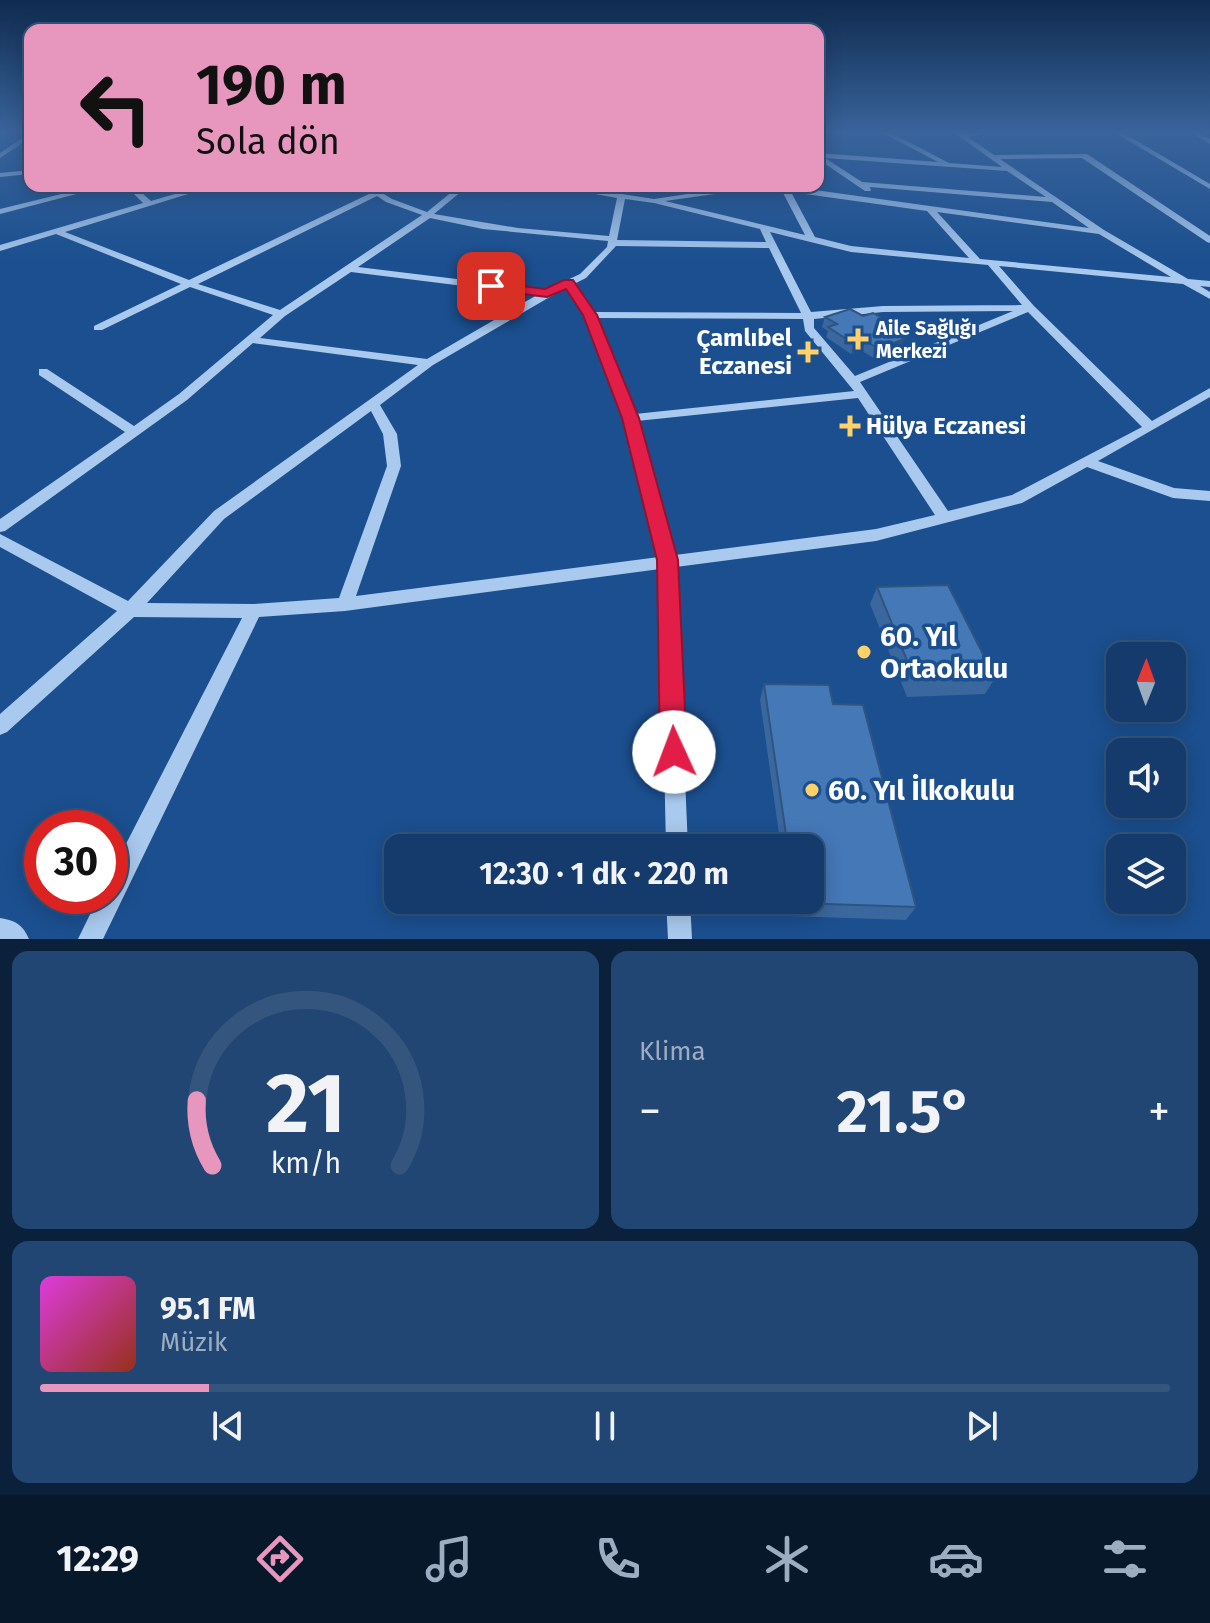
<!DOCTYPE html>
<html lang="tr">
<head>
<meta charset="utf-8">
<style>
  body { margin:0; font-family:"Fira Sans",sans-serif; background:#214673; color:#f1f3f6; height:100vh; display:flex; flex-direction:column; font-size:30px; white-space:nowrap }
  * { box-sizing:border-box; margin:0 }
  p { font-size:26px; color:#9dadc1 }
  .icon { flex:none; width:44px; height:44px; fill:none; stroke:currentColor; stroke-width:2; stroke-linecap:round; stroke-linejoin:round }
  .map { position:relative; height:939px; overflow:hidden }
  .details { display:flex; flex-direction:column; gap:12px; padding:12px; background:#0b203b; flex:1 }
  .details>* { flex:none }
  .guide { position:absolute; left:24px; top:24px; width:800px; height:168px; border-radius:16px; box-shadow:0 4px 20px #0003,0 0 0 2px #33557e; background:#e797bd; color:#111; overflow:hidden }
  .needle { width:52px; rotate:1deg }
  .tools { position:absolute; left:1106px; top:642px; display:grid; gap:16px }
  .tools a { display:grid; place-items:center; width:80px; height:80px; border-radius:16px; background:#143b6b; box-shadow:0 4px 20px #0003,0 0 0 2px #33557e; font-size:40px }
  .speed { position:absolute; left:24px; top:810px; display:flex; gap:16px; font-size:40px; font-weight:700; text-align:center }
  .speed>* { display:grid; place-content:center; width:104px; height:104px; border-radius:50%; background:#143b6b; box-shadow:0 4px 20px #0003,0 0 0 2px #33557e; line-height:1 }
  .speed .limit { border:12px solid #d22; background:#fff; color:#111 }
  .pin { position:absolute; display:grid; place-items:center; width:68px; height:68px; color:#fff; margin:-34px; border-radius:16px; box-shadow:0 4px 12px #0006 }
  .me { position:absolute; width:88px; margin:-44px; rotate:358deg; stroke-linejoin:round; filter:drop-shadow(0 0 6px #0008) }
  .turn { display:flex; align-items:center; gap:28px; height:168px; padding:0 40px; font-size:36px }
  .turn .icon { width:104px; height:104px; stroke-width:2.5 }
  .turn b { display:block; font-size:56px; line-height:68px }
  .big { font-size:60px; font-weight:700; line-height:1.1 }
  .details .tile { flex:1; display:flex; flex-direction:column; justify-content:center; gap:12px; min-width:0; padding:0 28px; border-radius:16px; background:#214673 }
  .details .dial { align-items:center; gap:0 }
  .dial svg { height:208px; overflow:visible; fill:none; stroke:#33557e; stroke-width:7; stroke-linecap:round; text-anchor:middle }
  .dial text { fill:#f1f3f6; stroke:none }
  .song { display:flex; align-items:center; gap:24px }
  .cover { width:96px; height:96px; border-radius:12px; background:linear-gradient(135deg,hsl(300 70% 55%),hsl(10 70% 35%)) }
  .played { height:8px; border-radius:4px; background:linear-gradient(90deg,#e797bd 15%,#33557e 15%) }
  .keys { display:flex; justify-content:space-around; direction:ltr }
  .heat { display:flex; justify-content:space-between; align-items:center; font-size:44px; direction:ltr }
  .details .tiles { flex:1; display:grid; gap:12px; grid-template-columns:1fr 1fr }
  .tile:last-child { grid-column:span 2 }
  .trip { position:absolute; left:384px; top:834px; width:440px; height:80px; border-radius:16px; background:#143b6b; box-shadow:0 4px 20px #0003,0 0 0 2px #33557e; font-weight:700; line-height:80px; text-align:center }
  .menu { display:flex; height:128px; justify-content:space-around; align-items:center; background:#08182b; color:#9dadc1 }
  .menu .icon { width:56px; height:56px }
  .menu .selected { color:#e797bd }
  .menu b { font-size:36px; color:#f1f3f6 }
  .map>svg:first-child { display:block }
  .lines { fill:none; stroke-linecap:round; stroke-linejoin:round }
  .minor { fill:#a9c9ee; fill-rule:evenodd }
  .wall { fill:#3a679d }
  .shaded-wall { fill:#305480 }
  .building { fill:#4478b7; stroke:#305480; stroke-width:2 }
  .route { fill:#e11d48; stroke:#92132f; stroke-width:2 }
  .poi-dot { fill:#ffd166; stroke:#1b4f8f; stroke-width:3 }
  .labels { text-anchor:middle; stroke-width:7; stroke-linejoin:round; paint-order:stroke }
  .far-poi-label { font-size:20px; font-weight:bold; fill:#fff; stroke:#1b4f8f; text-anchor:start }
  .poi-label { font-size:24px; font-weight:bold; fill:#fff; stroke:#1b4f8f; text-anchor:end }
  .near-poi-label { font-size:28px; font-weight:bold; fill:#fff; stroke:#1b4f8f; text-anchor:start }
</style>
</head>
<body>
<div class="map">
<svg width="1210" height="939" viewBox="0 0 1210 939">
  <rect width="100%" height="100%" fill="#1b4f8f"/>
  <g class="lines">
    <!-- minor -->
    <g class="minor">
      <path d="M 879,131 L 888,131 L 949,163 L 1002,167 L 952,131 L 963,134 L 995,131 L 968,137 L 994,155 L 1087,154 L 1210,236 L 1210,243 L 1207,242 L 1082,158 L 1000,159 L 1104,230 L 1188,279 L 1210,281 L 1210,287 L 1200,286 L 1210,292 L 1210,299 L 1183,284 L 999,266 L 1034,306 L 1152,421 L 1210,388 L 1210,397 L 1098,461 L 1174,488 L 1210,491 L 1210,501 L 1173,498 L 1087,467 L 1022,503 L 876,541 L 676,567 L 688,848 L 666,848 L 660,569 L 345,611 L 259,617 L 103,939 L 78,939 L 99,896 L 110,896 L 110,875 L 242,618 L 134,617 L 7,732 L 0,735 L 0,714 L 117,611 L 0,547 L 0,534 L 128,601 L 214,511 L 418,365 L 253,343 L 187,400 L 5,531 L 0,532 L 0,519 L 125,432 L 39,375 L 39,369 L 47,369 L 134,426 L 179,394 L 273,315 L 190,287 L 102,330 L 94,330 L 94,326 L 181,284 L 56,234 L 0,251 L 0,245 L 143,203 L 126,186 L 134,186 L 151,201 L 202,186 L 214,186 L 65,232 L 189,280 L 371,193 L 362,186 L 371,186 L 392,199 L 427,212 L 459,186 L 468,186 L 434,214 L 518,228 L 609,236 L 617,198 L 551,186 L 570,186 L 654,199 L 741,186 L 786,186 L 1089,228 L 1052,202 L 870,187 L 871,191 L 865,191 L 818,159 L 818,153 L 938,162 ZM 825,158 L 1007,171 L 1046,197 L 862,182 ZM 743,190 L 782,191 L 805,235 L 665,201 ZM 791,192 L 927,211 L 969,258 L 851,246 L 815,237 ZM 377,196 L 386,202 L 422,215 L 280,310 L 198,284 ZM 625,199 L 654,203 L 760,229 L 766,242 L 617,240 ZM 937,212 L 1099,234 L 1171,277 L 980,259 ZM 430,218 L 483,229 L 608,241 L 607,247 L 580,274 L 546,290 L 358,267 ZM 770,232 L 851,252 L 988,265 L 1022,305 L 883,306 L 811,312 ZM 616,246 L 769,248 L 801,313 L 593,312 L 574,284 L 586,278 ZM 351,272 L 537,295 L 427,359 L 260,338 L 285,316 ZM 567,287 C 617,365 637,468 659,557 L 356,596 L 401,466 L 397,434 L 380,405 L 433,365 ZM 1013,311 L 855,376 L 814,328 L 814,319 L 883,312 ZM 1028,312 L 1142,427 L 1012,495 L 948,511 L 860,382 ZM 597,318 L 803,319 L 805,331 L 854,391 L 635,414 ZM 858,398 L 935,515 L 876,529 L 675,555 L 637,421 ZM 371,411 L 383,434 L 387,466 L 339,598 L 254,604 L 147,603 L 224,519 Z"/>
      <path d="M 1112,131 L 1120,131 L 1210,184 L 1210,189 Z"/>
      <path d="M 1189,131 L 1197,131 L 1210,139 L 1210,144 Z"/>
      <path d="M 30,133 L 30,138 L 0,158 L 0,153 Z"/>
      <path d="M 30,170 L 30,174 L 0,177 L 0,173 Z"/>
      <path d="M 94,186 L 107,186 L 0,214 L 0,209 Z"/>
      <path d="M 666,900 L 690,900 L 692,939 L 668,939 Z"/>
      <path d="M 0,918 C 15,920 23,925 29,939 L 0,939 Z"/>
    </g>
  </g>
  <!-- wall -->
  <g class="wall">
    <path d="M 863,316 L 898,327 L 896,334 L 901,350 L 875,359 L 862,351 L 851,354 L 826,337 L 828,331 L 822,327 L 825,317 Z"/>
    <path d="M 877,587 L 995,678 L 985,694 L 907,697 L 870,604 Z"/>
    <path d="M 764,684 L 833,704 L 916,907 L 906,920 L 790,916 L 788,900 L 810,900 L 810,848 L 781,848 L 760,700 Z"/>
  </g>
  <!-- shaded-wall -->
  <g class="shaded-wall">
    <path d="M 904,339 L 901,350 L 875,359 L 878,349 Z"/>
    <path d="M 865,340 L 862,351 L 851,354 L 854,344 Z"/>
  </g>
  <!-- building -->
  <g class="building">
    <path d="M 850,309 L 863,316 L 873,313 L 898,327 L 889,330 L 904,339 L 878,349 L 865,340 L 854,344 L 828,327 L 837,324 L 825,317 Z"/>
    <path d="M 948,585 L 995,678 L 915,680 L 877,587 Z"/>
    <path d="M 764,684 L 829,685 L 833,704 L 863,705 L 916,907 L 797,903 L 796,900 L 810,900 L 810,848 L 788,848 Z"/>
  </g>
  <!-- sky -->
  <linearGradient id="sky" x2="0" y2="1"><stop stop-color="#0f2b4f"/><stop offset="0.5" stop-color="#39639b"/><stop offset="1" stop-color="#39639b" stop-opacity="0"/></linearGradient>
  <rect width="1210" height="263" fill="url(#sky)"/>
  <!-- route -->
  <path class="route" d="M 564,280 L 573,280 L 597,315 L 639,418 L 678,560 L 687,752 L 683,761 L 674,765 L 664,761 L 660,752 L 657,560 L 622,418 L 583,315 L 566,289 L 547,297 L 491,290 L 484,286 L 491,282 L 545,289 Z"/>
  <!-- markers -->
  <g class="poi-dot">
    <path d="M854 327h8v8h8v8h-8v8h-8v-8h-8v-8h8z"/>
    <path d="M804 340h8v8h8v8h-8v8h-8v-8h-8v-8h8z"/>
    <path d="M846 414h8v8h8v8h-8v8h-8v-8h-8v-8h8z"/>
    <circle cx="864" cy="652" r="8"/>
    <circle cx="812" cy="790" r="8"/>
  </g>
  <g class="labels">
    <!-- far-poi labels -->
    <g class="far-poi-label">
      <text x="876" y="335">Aile Sağlığı<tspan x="876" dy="23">Merkezi</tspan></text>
    </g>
    <!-- poi labels -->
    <g class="poi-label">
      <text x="792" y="346">Çamlıbel<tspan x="792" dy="28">Eczanesi</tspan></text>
      <text x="866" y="434" text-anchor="start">Hülya Eczanesi</text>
    </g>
    <!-- near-poi labels -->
    <g class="near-poi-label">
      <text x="880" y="646">60. Yıl<tspan x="880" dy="32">Ortaokulu</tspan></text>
      <text x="828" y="800">60. Yıl İlkokulu</text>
    </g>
  </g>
</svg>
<div class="tools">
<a><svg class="needle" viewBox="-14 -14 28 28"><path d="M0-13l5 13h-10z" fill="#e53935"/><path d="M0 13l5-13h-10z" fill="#9dadc1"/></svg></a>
<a><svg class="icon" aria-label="sound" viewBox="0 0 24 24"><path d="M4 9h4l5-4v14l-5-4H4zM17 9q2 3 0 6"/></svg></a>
<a><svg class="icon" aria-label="layers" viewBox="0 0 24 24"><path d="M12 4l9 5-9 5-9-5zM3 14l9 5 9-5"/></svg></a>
</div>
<div class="speed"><div class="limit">30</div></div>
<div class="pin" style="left:491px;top:286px;background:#d93025"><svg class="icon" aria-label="arrive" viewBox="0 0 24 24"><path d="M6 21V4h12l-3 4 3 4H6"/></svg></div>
<svg class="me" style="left:674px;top:752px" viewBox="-20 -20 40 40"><circle r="19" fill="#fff"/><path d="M0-13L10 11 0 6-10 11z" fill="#e11d48"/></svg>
<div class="trip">12:30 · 1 dk · 220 m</div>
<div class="guide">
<div class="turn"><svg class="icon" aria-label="left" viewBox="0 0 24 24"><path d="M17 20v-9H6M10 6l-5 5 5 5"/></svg><div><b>190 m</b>Sola dön</div></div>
</div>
</div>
<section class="details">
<div class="tiles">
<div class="tile dial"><svg viewBox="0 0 100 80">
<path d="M14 69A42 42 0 1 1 86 69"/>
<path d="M14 69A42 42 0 0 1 8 44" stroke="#e797bd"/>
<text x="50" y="56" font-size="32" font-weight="700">21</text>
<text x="50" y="72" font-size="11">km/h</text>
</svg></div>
<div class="tile"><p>Klima</p>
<div class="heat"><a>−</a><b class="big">21.5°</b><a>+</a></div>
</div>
<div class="tile">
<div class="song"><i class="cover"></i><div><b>95.1 FM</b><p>Müzik</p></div></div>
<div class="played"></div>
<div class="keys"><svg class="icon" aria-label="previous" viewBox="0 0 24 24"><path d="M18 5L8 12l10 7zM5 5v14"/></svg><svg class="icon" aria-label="pause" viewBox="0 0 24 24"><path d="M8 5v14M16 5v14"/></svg><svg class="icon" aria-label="next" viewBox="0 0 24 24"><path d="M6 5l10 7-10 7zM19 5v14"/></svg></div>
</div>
</div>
</section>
<nav class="menu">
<b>12:29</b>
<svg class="icon selected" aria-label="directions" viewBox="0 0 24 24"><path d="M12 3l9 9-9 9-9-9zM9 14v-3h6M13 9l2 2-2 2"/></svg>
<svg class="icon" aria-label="music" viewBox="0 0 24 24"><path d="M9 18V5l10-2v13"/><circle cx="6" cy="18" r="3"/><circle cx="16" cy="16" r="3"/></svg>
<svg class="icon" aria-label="phone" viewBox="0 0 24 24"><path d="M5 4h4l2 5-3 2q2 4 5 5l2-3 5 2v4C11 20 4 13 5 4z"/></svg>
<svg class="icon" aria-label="climate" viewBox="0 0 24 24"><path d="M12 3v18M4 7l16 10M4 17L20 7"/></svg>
<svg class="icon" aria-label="car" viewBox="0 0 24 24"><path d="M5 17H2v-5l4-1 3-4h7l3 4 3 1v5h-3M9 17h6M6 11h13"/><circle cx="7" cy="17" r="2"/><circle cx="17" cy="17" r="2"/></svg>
<svg class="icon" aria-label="filters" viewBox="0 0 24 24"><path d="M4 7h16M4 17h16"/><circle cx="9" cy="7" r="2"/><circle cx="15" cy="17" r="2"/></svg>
</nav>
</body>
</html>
